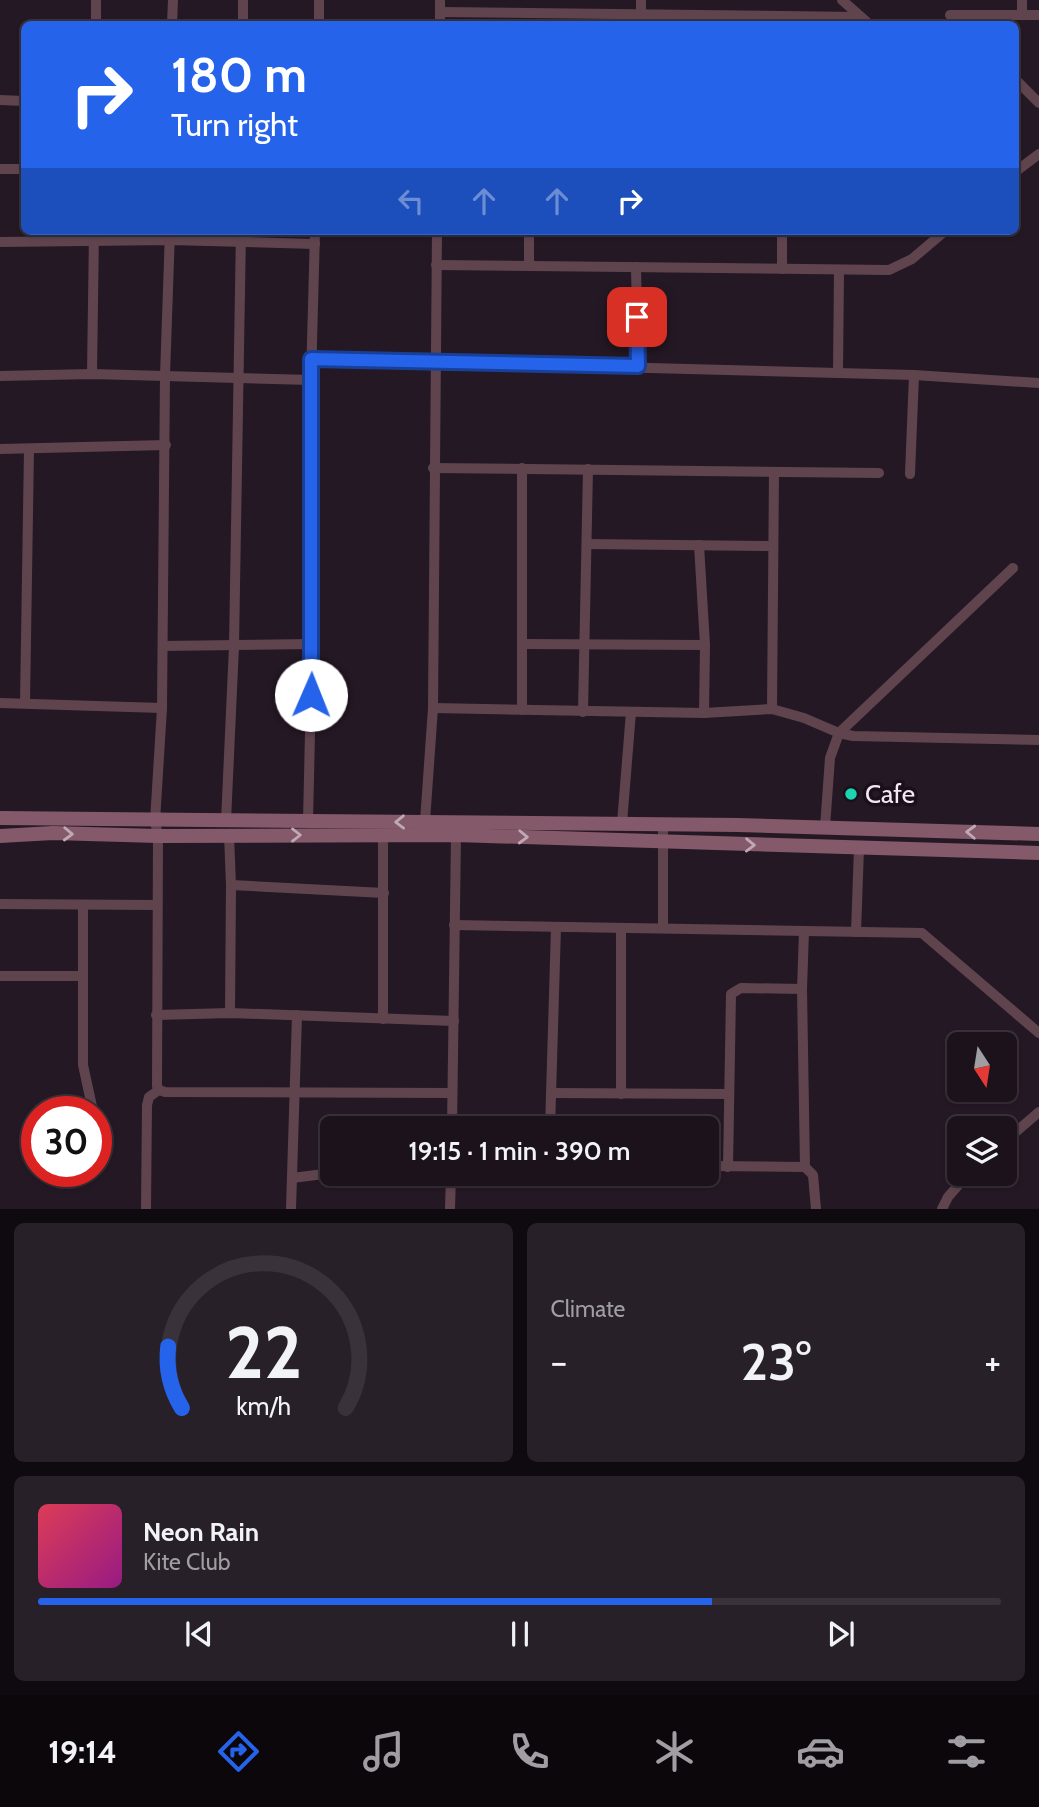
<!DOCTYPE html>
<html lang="en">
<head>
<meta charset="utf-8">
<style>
  body { margin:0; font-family:Cabin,sans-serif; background:#282028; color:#f1f3f6; height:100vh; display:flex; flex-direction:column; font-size:26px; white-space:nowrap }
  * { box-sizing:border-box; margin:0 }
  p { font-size:23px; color:#a09ea3 }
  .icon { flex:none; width:38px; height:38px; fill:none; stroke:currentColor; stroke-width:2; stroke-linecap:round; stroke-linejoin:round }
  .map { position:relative; height:1209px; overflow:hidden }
  .sheet { display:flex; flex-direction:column; gap:14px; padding:14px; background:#0f0a0f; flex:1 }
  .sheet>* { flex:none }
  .banner { position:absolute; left:21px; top:21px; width:998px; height:214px; border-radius:10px; box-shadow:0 2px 5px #0004,0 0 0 2px #39323a; background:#2563eb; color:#fff; overflow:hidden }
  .needle { width:46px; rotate:168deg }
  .fabs { position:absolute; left:947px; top:1032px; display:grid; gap:14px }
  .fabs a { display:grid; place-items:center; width:70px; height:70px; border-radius:10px; background:#1b121b; box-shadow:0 2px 5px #0004,0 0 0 2px #39323a; font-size:35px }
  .speed { position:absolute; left:21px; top:1096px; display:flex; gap:14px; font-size:35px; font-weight:700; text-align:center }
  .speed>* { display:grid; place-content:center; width:91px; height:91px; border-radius:50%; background:#1b121b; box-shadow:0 2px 5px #0004,0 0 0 2px #39323a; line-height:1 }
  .speed .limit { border:10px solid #d22; background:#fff; color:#111 }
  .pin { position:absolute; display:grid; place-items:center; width:60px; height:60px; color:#fff; margin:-30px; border-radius:14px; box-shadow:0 4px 10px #0006 }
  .me { position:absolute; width:77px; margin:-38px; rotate:1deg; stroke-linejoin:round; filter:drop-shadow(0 0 5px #0008) }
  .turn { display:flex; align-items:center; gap:24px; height:147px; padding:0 35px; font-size:32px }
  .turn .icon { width:91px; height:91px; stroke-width:2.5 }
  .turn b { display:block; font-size:49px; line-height:60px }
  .lanes { display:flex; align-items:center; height:66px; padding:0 35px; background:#0003; justify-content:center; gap:35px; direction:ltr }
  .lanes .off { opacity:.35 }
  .big { font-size:52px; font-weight:600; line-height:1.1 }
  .sheet .card { flex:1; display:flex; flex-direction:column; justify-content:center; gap:10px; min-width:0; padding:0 24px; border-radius:10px; background:#282028 }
  .sheet .dial { align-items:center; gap:0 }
  .dial svg { height:182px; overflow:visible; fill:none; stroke:#39323a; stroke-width:7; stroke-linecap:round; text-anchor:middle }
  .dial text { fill:#f1f3f6; stroke:none }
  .song { display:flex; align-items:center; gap:21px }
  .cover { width:84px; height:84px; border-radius:10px; background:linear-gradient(135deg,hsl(350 70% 55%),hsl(310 70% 35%)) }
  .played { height:7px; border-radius:4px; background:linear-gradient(90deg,#2563eb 70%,#39323a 70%) }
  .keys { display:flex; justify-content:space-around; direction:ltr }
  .heat { display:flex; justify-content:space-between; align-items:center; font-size:38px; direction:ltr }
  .sheet .tiles { flex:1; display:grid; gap:14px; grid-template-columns:1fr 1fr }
  .card:last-child { grid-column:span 2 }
  .trip { position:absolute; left:320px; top:1116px; width:399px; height:70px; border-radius:10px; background:#1b121b; box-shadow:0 2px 5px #0004,0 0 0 2px #39323a; font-weight:600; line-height:70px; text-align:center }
  .tab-bar { display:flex; height:112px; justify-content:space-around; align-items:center; background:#0b070b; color:#a09ea3 }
  .tab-bar .icon { width:49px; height:49px }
  .tab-bar .active { color:#2563eb }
  .tab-bar b { font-size:32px; color:#f1f3f6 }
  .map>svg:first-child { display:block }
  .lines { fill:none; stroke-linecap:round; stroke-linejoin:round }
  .street { stroke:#5f444e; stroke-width:10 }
  .secondary { stroke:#845969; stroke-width:14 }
  .oneway { stroke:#c0a8b4 }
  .route-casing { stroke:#184099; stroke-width:18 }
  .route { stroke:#2563eb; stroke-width:12 }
  .poi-dot { fill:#1bd5b1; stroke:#1a0f1b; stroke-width:2.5 }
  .labels { text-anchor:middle; stroke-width:7; stroke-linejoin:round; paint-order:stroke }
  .poi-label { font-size:26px; fill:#f1e8f1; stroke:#1a0f1b; text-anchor:start }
</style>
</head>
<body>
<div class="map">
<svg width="1039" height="1209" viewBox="0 0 1039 1209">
  <rect width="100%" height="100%" fill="#241824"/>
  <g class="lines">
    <!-- street -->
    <g class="street">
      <path d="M 842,0 L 869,24"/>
      <path d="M 440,12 L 861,17"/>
      <path d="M 1022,14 L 1022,0"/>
      <path d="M 641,15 L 641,0"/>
      <path d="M 950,15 L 1039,15"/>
      <path d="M 96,24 L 96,0"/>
      <path d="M 172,24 L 173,0"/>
      <path d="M 243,24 L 243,0"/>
      <path d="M 319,24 L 319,0"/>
      <path d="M 440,24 L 440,0"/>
      <path d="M 1015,79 L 1039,103"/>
      <path d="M 0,100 L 24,101"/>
      <path d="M 0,169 L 24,169"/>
      <path d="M 1015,172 L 1039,154"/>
      <path d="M 0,242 L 170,240 L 315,244"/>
      <path d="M 436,265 L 889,270 L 912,259 L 945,231"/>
      <path d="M 529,265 L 529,231"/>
      <path d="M 636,267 L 638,366"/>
      <path d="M 782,269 L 782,231"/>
      <path d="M 311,359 L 914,375 L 1039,383"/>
      <path d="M 838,372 L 839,270"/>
      <path d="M 92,374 L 94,231"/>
      <path d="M 0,376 L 92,374 L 311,380"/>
      <path d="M 0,449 L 166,445"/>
      <path d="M 433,468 L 879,473"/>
      <path d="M 910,474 L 914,375"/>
      <path d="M 587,544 L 773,546"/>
      <path d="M 699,545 L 705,645 L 704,713"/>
      <path d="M 522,644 L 705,645"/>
      <path d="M 163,646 L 312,644"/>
      <path d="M 0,703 L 162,708"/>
      <path d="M 25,703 L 29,449"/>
      <path d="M 433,708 L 704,713 L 772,709 L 804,718 L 839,733 L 853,736 L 1039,740"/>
      <path d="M 772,709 L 774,472"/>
      <path d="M 522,710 L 522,468"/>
      <path d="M 583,712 L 588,469"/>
      <path d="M 226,821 L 234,646 L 241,231"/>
      <path d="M 308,821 L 312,644 L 311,380 L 315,231"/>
      <path d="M 425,821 L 433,708 L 437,231"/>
      <path d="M 622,823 L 631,712"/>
      <path d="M 663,824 L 663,928"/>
      <path d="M 825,827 L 830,758 L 839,733 L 1013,568"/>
      <path d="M 229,835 L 231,885 L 230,1013"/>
      <path d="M 231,885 L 384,893"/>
      <path d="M 0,904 L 157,905"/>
      <path d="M 83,905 L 83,1065 L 93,1111"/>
      <path d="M 454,925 L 922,933 L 1039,1033"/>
      <path d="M 804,931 L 802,989 L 805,1167"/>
      <path d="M 856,932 L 859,848"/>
      <path d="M 0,976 L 81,976"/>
      <path d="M 156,1015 L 230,1013 L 454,1021"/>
      <path d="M 383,1019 L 383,836"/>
      <path d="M 159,1090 L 157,1086 L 158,836 L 155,821 L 162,708 L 165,376 L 170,231"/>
      <path d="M 159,1090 L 165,1092 L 452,1093"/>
      <path d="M 551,1093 L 729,1094"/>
      <path d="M 621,1094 L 621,928"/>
      <path d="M 96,1123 L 98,1129"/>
      <path d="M 452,1129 L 456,835"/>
      <path d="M 550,1129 L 556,927"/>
      <path d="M 1004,1142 L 1039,1112"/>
      <path d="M 707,1166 L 805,1167 L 813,1175 L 816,1209"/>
      <path d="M 728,1167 L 731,994 L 741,988 L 802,989"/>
      <path d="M 292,1178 L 332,1173"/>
      <path d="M 146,1209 L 147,1105 L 149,1097 L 159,1090"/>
      <path d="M 291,1209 L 297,1015"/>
      <path d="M 450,1209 L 451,1174"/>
      <path d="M 942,1209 L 948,1197 L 968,1174"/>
    </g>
    <!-- secondary -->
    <g class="secondary">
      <path d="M 0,818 L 738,825 L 1039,834"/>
      <path d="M 0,836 L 53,833 L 158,836 L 456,835 L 1039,853"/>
    </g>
  </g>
  <!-- one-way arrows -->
  <defs><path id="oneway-chevron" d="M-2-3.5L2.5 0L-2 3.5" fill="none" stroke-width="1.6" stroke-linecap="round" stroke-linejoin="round" transform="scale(1.75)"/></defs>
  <g class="oneway">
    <use href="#oneway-chevron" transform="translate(400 822) rotate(179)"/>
    <use href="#oneway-chevron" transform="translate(971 832) rotate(-178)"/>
    <use href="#oneway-chevron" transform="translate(68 834) rotate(2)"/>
    <use href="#oneway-chevron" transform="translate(296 835)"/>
    <use href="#oneway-chevron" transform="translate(523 837) rotate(2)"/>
    <use href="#oneway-chevron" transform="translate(750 845) rotate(1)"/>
  </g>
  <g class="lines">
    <!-- route casing -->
    <g class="route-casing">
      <path id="route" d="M 311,695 L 311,359 L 638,366 L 637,317"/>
    </g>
    <!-- route -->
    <use href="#route" class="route"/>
  </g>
  <!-- markers -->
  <circle class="poi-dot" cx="851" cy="794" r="7"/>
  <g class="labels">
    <!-- poi labels -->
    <g class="poi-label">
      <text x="865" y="803">Cafe</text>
    </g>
  </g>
</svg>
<div class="fabs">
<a><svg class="needle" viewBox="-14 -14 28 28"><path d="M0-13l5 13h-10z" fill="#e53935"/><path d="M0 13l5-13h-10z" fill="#a09ea3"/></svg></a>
<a><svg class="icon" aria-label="layers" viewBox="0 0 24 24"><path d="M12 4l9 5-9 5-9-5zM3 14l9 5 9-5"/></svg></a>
</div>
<div class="speed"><div class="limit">30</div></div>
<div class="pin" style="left:637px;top:317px;background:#d93025"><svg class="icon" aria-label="arrive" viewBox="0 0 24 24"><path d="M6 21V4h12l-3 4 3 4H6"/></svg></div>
<svg class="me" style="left:311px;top:695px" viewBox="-20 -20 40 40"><circle r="19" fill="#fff"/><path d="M0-13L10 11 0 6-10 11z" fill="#2563eb"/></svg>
<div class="trip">19:15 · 1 min · 390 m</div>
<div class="banner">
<div class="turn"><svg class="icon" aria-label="right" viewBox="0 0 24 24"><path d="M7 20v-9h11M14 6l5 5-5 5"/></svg><div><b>180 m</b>Turn right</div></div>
<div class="lanes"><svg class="icon off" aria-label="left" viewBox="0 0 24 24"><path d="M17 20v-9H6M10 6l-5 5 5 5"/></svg><svg class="icon off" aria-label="ahead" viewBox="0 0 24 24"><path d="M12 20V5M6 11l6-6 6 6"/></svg><svg class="icon off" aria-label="ahead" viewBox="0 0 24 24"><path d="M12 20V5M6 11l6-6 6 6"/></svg><svg class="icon" aria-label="right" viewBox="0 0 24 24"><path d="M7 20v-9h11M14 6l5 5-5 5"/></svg></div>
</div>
</div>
<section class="sheet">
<div class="tiles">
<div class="card dial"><svg viewBox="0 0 100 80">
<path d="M14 69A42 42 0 1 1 86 69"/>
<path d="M14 69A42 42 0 0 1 8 42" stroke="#2563eb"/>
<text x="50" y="56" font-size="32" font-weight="700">22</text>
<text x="50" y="72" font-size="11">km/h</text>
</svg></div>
<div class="card"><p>Climate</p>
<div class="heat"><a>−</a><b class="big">23°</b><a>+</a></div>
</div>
<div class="card">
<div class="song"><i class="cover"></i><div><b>Neon Rain</b><p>Kite Club</p></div></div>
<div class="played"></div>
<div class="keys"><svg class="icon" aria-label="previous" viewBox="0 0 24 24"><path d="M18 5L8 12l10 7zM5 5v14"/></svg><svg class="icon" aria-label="pause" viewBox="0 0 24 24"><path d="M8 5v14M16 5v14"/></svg><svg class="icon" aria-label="next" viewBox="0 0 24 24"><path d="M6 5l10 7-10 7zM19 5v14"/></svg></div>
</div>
</div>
</section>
<nav class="tab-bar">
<b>19:14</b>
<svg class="icon active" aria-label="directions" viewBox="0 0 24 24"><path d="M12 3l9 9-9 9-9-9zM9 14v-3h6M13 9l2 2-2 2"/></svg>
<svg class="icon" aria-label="music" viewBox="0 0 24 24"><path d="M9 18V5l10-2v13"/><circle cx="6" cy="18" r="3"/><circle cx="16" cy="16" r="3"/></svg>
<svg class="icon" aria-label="phone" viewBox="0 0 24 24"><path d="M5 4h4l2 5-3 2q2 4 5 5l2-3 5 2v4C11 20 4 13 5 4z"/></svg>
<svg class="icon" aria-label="climate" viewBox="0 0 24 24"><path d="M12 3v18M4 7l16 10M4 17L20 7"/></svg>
<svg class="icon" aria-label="car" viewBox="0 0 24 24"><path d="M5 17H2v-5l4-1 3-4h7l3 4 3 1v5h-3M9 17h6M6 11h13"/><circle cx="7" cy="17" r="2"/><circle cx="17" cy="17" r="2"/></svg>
<svg class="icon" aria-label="filters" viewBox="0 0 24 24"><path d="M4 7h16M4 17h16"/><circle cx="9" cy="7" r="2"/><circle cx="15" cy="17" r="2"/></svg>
</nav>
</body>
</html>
